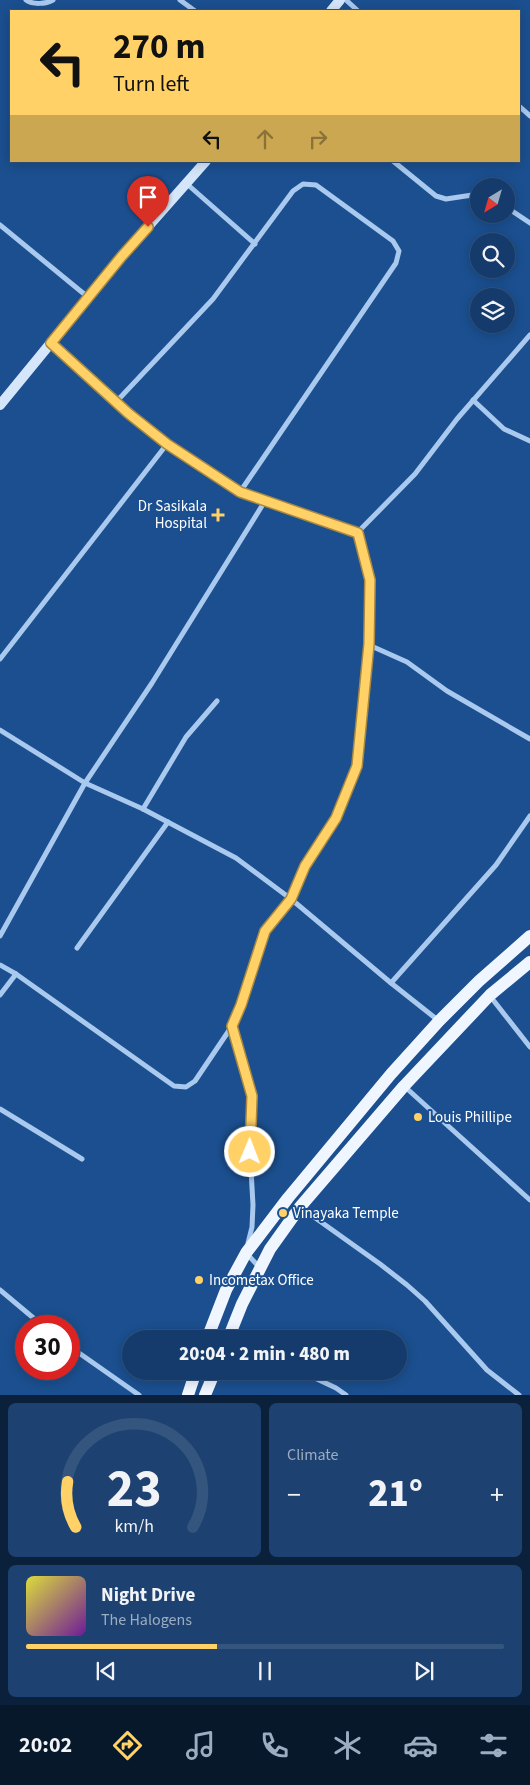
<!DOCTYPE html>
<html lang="en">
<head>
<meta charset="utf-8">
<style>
  body { margin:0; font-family:"Source Sans 3",sans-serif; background:#1d4271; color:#f1f3f6; height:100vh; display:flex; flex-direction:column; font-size:19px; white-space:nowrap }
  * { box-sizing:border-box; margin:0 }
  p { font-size:16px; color:#9dadc1 }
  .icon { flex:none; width:28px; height:28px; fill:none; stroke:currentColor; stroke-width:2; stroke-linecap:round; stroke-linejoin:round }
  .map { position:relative; height:1395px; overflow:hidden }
  .drawer { display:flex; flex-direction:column; gap:8px; padding:8px; background:#0b203b; flex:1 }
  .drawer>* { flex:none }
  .guide { position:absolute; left:10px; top:10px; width:510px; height:152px; border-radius:0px; box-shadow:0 2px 12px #0003,0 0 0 1px #33557e; background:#ffd166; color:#111; overflow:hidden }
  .needle { width:32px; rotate:217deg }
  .controls { position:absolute; left:470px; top:178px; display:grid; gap:10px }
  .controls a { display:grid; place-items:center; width:45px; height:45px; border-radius:50%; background:#143b6b; box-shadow:0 2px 12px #0003,0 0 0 1px #33557e; font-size:25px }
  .speed { position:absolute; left:15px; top:1315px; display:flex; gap:10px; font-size:25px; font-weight:700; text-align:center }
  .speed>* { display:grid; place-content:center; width:65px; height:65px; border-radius:50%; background:#143b6b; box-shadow:0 2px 12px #0003,0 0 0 1px #33557e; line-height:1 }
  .speed .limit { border:8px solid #d22; background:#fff; color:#111 }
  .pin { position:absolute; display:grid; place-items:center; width:42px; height:42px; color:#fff; margin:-51px -21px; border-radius:50% 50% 50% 0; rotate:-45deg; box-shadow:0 0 5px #0007 }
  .pin .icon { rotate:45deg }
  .me { position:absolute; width:55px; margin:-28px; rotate:1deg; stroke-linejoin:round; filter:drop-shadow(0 0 4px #0008) }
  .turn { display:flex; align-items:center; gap:18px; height:105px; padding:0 20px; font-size:22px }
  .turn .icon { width:65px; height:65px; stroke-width:2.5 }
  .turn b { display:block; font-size:35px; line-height:42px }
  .lanes { display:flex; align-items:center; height:48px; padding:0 20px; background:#0003; justify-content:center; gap:25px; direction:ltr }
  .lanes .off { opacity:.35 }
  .big { font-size:38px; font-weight:800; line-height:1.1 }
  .drawer .tile { flex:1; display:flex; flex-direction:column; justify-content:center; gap:8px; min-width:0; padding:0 18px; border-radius:8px; background:#1d4271 }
  .drawer .dial { align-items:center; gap:0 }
  .dial svg { height:130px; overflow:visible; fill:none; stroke:#33557e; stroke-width:7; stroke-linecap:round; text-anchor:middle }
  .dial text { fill:#f1f3f6; stroke:none }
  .song { display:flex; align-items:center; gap:15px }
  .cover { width:60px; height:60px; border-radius:8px; background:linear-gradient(135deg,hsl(60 70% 55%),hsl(280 70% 35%)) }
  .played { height:5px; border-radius:2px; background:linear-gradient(90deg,#ffd166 40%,#33557e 40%) }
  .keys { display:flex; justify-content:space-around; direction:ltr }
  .heat { display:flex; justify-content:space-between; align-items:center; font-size:28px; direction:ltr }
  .drawer .tiles { flex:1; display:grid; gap:8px; grid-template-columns:1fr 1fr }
  .tile:last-child { grid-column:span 2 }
  .trip { position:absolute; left:122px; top:1330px; width:285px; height:50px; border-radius:25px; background:#143b6b; box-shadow:0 2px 12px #0003,0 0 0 1px #33557e; font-weight:800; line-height:50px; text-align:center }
  .tabs { display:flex; height:80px; justify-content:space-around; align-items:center; background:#08182b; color:#9dadc1 }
  .tabs .icon { width:35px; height:35px }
  .tabs .current { color:#ffd166 }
  .tabs b { font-size:22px; color:#f1f3f6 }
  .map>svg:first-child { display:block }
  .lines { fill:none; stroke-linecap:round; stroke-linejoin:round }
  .street { stroke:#a9c9ee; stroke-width:5 }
  .secondary { stroke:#d6e6fa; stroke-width:10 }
  .primary { stroke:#f0f6ff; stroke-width:12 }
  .route-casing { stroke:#a68842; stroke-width:12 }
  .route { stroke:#ffd166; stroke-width:9 }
  .poi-dot { fill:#ffd166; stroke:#1b4f8f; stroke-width:2 }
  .labels { text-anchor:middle; stroke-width:4; stroke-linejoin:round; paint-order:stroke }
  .poi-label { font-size:15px; fill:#fff; stroke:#1b4f8f; text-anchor:start }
</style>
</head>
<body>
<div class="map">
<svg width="530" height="1395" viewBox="0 0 530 1395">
  <rect width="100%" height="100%" fill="#1b4f8f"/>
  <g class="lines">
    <!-- street -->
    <g class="street">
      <path d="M 26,0 C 33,5 46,4 53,0"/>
      <path d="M 180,0 L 195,11"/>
      <path d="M 346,0 L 358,11"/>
      <path d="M 519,106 L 530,116"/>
      <path d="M 393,161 L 436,196 L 446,199 L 479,194"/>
      <path d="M 187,184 L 255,244"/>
      <path d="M 506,207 L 530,223"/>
      <path d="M 0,225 L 89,298"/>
      <path d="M 51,343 L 128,413 L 167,444 L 240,492 L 357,533 L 370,580 L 369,645 L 357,767 L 336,818 L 305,866 L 291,899 L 265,931 L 241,1005 L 232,1026"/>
      <path d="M 473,400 L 504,429 L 530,441"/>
      <path d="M 116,402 L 213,299 L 293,191 L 303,184 L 316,185 L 393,241 L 399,251 L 396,263 L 240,492"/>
      <path d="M 357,533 L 415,474 L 457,419 L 530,335"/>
      <path d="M 369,645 L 407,662 L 447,691 L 530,739"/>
      <path d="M 0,659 L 167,444"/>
      <path d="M 0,730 L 85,783 L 143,809 L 236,858 L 291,899 L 391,983 L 439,1021"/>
      <path d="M 143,809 L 186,737 L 217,701"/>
      <path d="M 0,936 L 85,783 L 152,683 L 265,501"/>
      <path d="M 77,948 L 168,822"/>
      <path d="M 0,965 L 16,974 L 174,1086 L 186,1087 L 195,1081 L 232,1026 L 252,1097 L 250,1152 L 253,1205 L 252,1227 L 248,1243"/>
      <path d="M 391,983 L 496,865 L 530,816"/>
      <path d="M 0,995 L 16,974"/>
      <path d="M 490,996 L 530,1047"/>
      <path d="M 404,1086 L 530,1200"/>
      <path d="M 0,1109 L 82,1159"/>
      <path d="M 300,1207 L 380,1264 L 407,1285 L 425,1301 L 487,1370 L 519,1395"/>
      <path d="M 247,1254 L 260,1268"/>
      <path d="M 0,1290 L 43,1326"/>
      <path d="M 69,1346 L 139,1395"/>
      <path d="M 300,1371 L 336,1388 L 346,1395"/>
    </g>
    <!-- secondary -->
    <g class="secondary">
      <path d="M 331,11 L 340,0"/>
      <path d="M 0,405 L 122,256 L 206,161"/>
    </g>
    <!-- primary -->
    <g class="primary">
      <path d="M 207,1339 L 226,1290 L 246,1253 L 288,1198 L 391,1074 L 439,1021 L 479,981 L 530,936"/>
      <path d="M 228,1339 L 242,1304 L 270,1249 L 300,1207 L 404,1086 L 490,995 L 530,962"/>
      <path d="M 188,1395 L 196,1371"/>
      <path d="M 205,1395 L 215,1371"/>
    </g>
  </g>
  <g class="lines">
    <!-- route casing -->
    <g class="route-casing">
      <path id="route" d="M 148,227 L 122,256 L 51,343 L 128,413 L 167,444 L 240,492 L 358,533 L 370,580 L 369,644 L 357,766 L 336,818 L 305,866 L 291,899 L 265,931 L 241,1005 L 232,1026 L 252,1096 L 250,1152"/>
    </g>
    <!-- route -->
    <use href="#route" class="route"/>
  </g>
  <!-- markers -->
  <g class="poi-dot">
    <path d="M215.5 507.5h5v5h5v5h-5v5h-5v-5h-5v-5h5z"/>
    <circle cx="418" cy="1117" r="5"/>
    <circle cx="283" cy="1213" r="5"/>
    <circle cx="199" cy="1280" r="5"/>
  </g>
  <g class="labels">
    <!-- poi labels -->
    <g class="poi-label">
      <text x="207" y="511" text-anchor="end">Dr Sasikala<tspan x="207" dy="17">Hospital</tspan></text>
      <text x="428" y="1122">Louis Phillipe</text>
      <text x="293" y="1218">Vinayaka Temple</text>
      <text x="209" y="1285">Incometax Office</text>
    </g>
  </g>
</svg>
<div class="controls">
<a><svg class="needle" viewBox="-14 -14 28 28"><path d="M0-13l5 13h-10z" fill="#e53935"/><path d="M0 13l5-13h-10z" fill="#9dadc1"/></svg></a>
<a><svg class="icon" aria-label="search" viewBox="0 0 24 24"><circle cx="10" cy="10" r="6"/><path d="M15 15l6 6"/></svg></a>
<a><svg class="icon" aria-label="layers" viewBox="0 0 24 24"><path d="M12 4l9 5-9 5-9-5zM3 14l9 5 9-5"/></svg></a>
</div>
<div class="speed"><div class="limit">30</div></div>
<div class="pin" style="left:148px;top:227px;background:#d93025"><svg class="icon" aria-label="arrive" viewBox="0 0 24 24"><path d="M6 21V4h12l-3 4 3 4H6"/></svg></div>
<svg class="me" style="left:250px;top:1152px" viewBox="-20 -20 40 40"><circle r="17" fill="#ffd166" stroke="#fff" stroke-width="3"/><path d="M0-11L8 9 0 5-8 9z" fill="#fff"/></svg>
<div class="trip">20:04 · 2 min · 480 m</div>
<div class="guide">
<div class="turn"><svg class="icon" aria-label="left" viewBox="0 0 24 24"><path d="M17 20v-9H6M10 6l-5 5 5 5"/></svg><div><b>270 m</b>Turn left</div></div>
<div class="lanes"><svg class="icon" aria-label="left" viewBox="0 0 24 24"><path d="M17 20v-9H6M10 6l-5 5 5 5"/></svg><svg class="icon off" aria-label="ahead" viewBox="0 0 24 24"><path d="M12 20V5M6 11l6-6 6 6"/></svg><svg class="icon off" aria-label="right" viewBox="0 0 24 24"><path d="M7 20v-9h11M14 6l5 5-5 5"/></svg></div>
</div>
</div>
<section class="drawer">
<div class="tiles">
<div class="tile dial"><svg viewBox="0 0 100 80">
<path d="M14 69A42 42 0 1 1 86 69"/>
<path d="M14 69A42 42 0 0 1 9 41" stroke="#ffd166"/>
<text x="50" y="56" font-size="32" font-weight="700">23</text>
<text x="50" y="72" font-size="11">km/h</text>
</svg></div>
<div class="tile"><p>Climate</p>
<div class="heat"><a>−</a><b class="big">21°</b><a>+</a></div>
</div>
<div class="tile">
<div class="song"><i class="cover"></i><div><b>Night Drive</b><p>The Halogens</p></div></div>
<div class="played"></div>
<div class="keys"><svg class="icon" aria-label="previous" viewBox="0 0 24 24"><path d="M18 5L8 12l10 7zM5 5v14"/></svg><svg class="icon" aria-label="pause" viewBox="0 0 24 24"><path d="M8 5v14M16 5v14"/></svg><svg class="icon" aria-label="next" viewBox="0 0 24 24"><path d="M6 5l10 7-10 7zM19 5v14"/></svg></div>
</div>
</div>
</section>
<nav class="tabs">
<b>20:02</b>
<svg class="icon current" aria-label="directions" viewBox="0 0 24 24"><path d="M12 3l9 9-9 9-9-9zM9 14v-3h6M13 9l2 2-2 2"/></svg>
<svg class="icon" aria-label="music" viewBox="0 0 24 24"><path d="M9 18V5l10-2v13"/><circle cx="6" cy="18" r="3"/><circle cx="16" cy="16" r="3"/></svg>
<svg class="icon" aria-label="phone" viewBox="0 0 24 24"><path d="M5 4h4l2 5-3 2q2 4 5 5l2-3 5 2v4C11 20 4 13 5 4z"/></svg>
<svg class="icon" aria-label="climate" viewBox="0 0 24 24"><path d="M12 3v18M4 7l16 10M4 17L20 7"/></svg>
<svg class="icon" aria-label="car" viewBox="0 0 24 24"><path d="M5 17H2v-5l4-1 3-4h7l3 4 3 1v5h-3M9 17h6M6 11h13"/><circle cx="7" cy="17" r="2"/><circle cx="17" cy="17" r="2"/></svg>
<svg class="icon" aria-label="filters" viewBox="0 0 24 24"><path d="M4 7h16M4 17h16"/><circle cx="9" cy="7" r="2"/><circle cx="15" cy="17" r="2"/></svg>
</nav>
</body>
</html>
